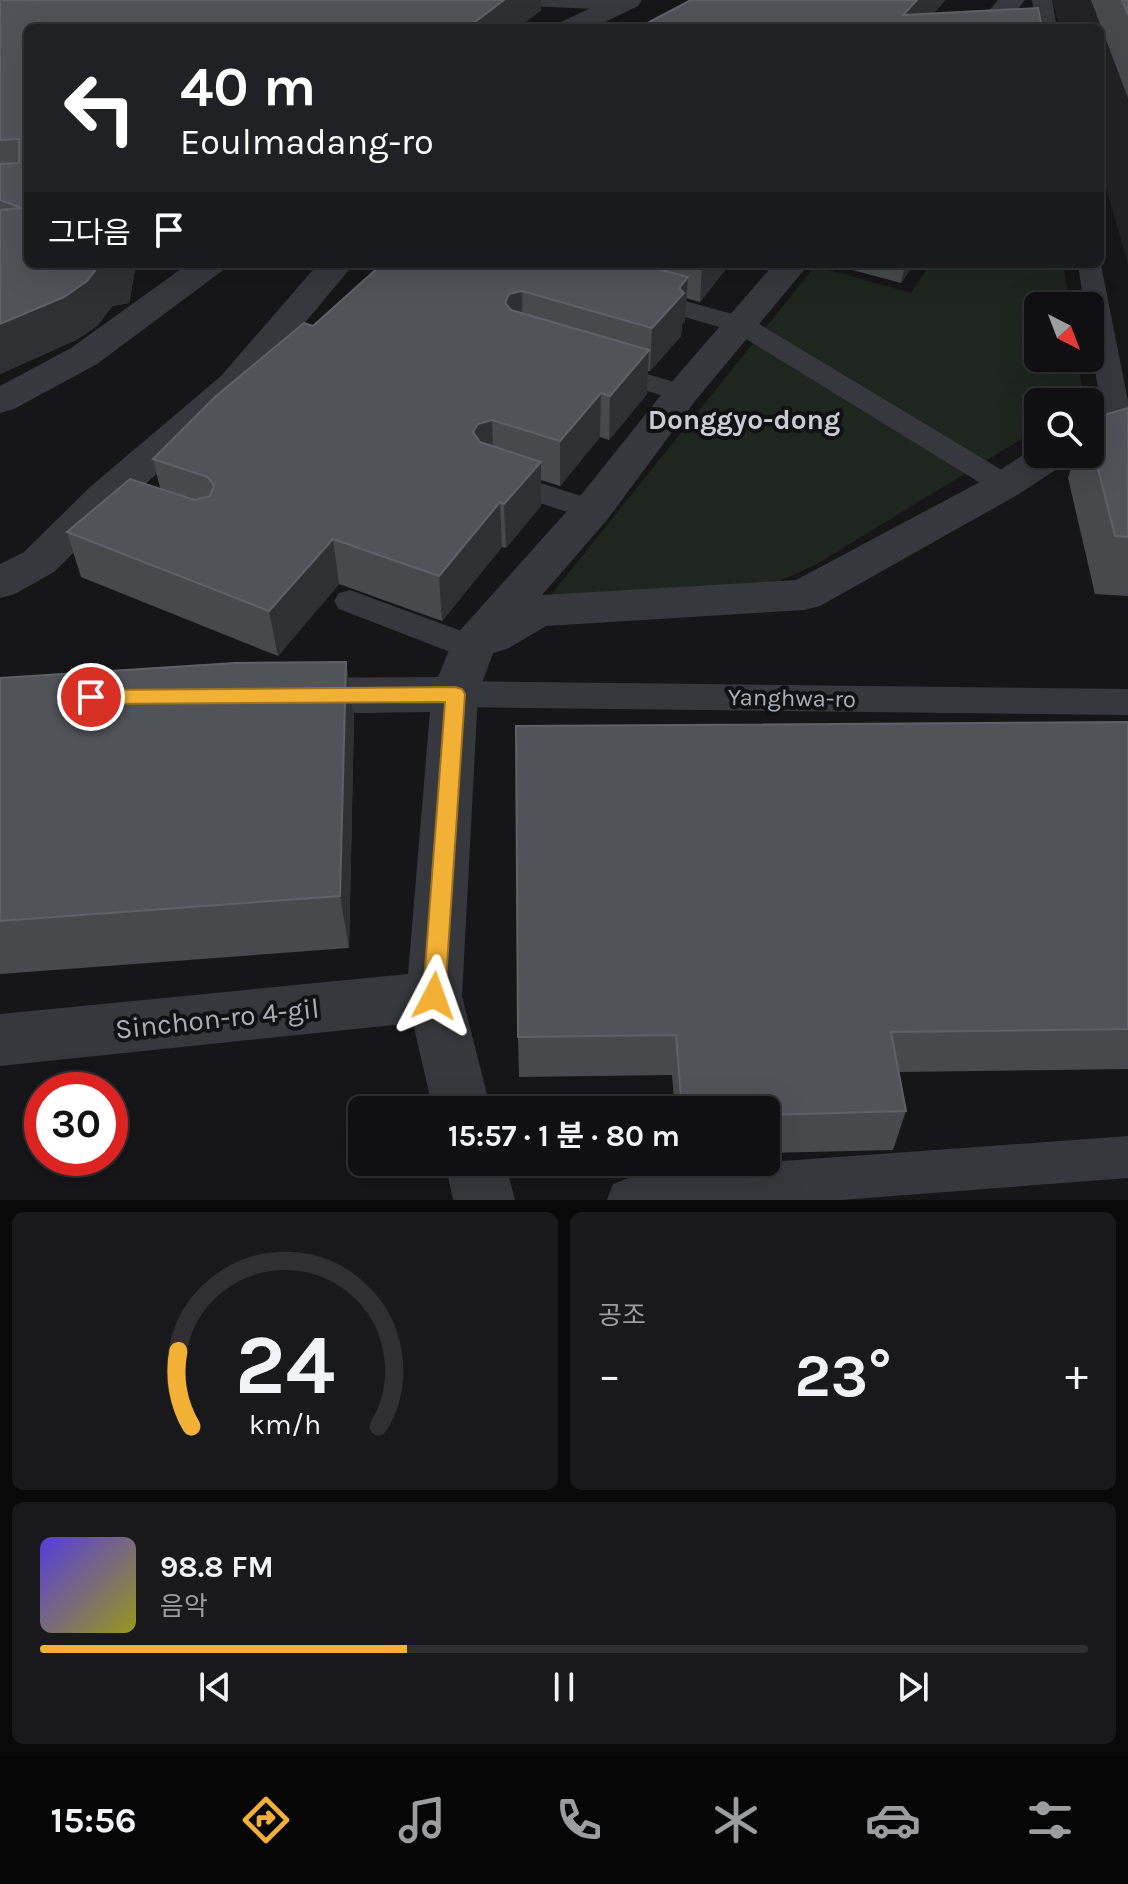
<!DOCTYPE html>
<html lang="ko">
<head>
<meta charset="utf-8">
<style>
  body { margin:0; font-family:Karla,"Noto Sans KR",sans-serif; background:#19191b; color:#f1f3f6; height:100vh; display:flex; flex-direction:column; font-size:30px; white-space:nowrap }
  * { box-sizing:border-box; margin:0 }
  p { font-size:26px; color:#9c9d9f }
  .icon { flex:none; width:44px; height:44px; fill:none; stroke:currentColor; stroke-width:2; stroke-linecap:round; stroke-linejoin:round }
  .map { position:relative; height:1200px; overflow:hidden }
  .details { display:flex; flex-direction:column; gap:12px; padding:12px; background:#09090a; flex:1 }
  .details>* { flex:none }
  .banner { position:absolute; left:24px; top:24px; width:1080px; height:244px; border-radius:12px; box-shadow:0 8px 32px #0002,0 0 0 2px #303032; background:#202124; color:#fff; overflow:hidden }
  .needle { width:52px; rotate:138deg }
  .controls { position:absolute; left:1024px; top:292px; display:grid; gap:16px }
  .controls a { display:grid; place-items:center; width:80px; height:80px; border-radius:12px; background:#101012; box-shadow:0 8px 32px #0002,0 0 0 2px #303032; font-size:40px }
  .speed { position:absolute; left:24px; top:1072px; display:flex; gap:16px; font-size:40px; font-weight:700; text-align:center }
  .speed>* { display:grid; place-content:center; width:104px; height:104px; border-radius:50%; background:#101012; box-shadow:0 8px 32px #0002,0 0 0 2px #303032; line-height:1 }
  .speed .limit { border:12px solid #d22; background:#fff; color:#111 }
  .pin { position:absolute; display:grid; place-items:center; width:68px; height:68px; color:#fff; margin:-34px; border:4px solid #fff; border-radius:50%; box-shadow:0 2px 8px #0007 }
  .me { position:absolute; width:88px; margin:-44px; rotate:4deg; stroke-linejoin:round; filter:drop-shadow(0 0 6px #0008) }
  .turn { display:flex; align-items:center; gap:28px; height:168px; padding:0 24px; font-size:36px }
  .turn .icon { width:104px; height:104px; stroke-width:2.5 }
  .turn b { display:block; font-size:56px; line-height:68px }
  .then { display:flex; align-items:center; height:76px; padding:0 24px; background:#0003; gap:16px; font-size:30px }
  .big { font-size:60px; font-weight:700; line-height:1.1 }
  .details .card { flex:1; display:flex; flex-direction:column; justify-content:center; gap:12px; min-width:0; padding:0 28px; border-radius:12px; background:#19191b }
  .details .dial { align-items:center; gap:0 }
  .dial svg { height:208px; overflow:visible; fill:none; stroke:#303032; stroke-width:7; stroke-linecap:round; text-anchor:middle }
  .dial text { fill:#f1f3f6; stroke:none }
  .song { display:flex; align-items:center; gap:24px }
  .cover { width:96px; height:96px; border-radius:12px; background:linear-gradient(135deg,hsl(250 70% 55%),hsl(60 70% 35%)) }
  .played { height:8px; border-radius:4px; background:linear-gradient(90deg,#f2b134 35%,#303032 35%) }
  .keys { display:flex; justify-content:space-around; direction:ltr }
  .heat { display:flex; justify-content:space-between; align-items:center; font-size:44px; direction:ltr }
  .details .tiles { flex:1; display:grid; gap:12px; grid-template-columns:1fr 1fr }
  .card:last-child { grid-column:span 2 }
  .trip { position:absolute; left:348px; top:1096px; width:432px; height:80px; border-radius:12px; background:#101012; box-shadow:0 8px 32px #0002,0 0 0 2px #303032; font-weight:700; line-height:80px; text-align:center }
  .tabs { display:flex; height:128px; justify-content:space-around; align-items:center; background:#060607; color:#9c9d9f }
  .tabs .icon { width:56px; height:56px }
  .tabs .active { color:#f2b134 }
  .tabs b { font-size:36px; color:#f1f3f6 }
  .map>svg:first-child { display:block }
  .built { fill:#222225 }
  .green { fill:#1e261f }
  .lines { fill:none; stroke-linecap:round; stroke-linejoin:round }
  .lane { fill:#37383d; fill-rule:evenodd }
  .street { fill:#37383d; fill-rule:evenodd }
  .wall { fill:#47494d }
  .shaded-wall { fill:#2f3033 }
  .building { fill:#525359; stroke:#5f6168; stroke-width:2 }
  .route { fill:#f2b134; stroke:#9d7322; stroke-width:2 }
  .labels { text-anchor:middle; stroke-width:8; stroke-linejoin:round; paint-order:stroke }
  .street-label { font-size:24px; fill:#a8adb8; stroke:#111113 }
  .quarter-label { font-size:28px; font-weight:bold; fill:#c9ccd4; stroke:#111113 }
  .near-street-label { font-size:28px; fill:#a8adb8; stroke:#111113 }
</style>
</head>
<body>
<div class="map">
<svg width="1128" height="1200" viewBox="0 0 1128 1200">
  <rect width="100%" height="100%" fill="#161618"/>
  <!-- built -->
  <path class="built" d="M 1052,0 L 1128,0 L 1128,264 L 1100,167 L 1100,28 L 1060,28 Z"/>
  <!-- green -->
  <path class="green" d="M 930,264 L 1063,264 L 1070,306 L 1038,306 L 1038,358 L 1077,358 L 1084,399 L 1038,402 L 1038,429 L 817,564 L 710,613 L 538,611 L 815,266 L 911,293 Z"/>
  <g class="lines">
    <!-- lane -->
    <g class="lane">
      <path d="M 518,0 L 626,0 L 629,4 L 619,10 L 528,6 Z"/>
      <path d="M 1032,0 L 1052,0 L 1057,28 L 1037,28 Z"/>
      <path d="M 1100,260 L 1128,401 L 1128,415 L 1116,421 L 1106,418 L 1102,412 L 1090,340 L 1090,306 L 1084,306 L 1078,264 L 1100,264 Z"/>
      <path d="M 645,290 L 751,319 L 1015,478 L 1020,485 L 1015,492 L 1005,495 L 995,492 L 733,331 L 636,303 L 632,298 L 636,293 Z"/>
      <path d="M 608,363 L 692,387 L 696,393 L 692,399 L 682,401 L 598,377 L 594,371 L 598,365 Z"/>
      <path d="M 500,470 L 603,503 L 607,510 L 603,517 L 592,520 L 490,487 L 485,480 L 490,473 Z"/>
      <path d="M 350,590 L 483,639 L 488,648 L 483,657 L 471,660 L 339,609 L 334,601 L 339,593 Z"/>
      <path d="M 455,681 L 1128,689 L 1128,715 L 455,707 L 443,703 L 438,694 L 443,685 Z"/>
      <path d="M 1128,1136 L 1128,1178 L 841,1200 L 607,1200 L 613,1184 L 629,1178 L 701,1167 Z"/>
    </g>
    <!-- street -->
    <g class="street">
      <path d="M 608,0 L 642,0 L 638,6 L 593,28 L 557,28 L 561,22 Z"/>
      <path d="M 998,0 L 1025,0 L 1003,28 L 974,28 Z"/>
      <path d="M 188,264 L 227,264 L 222,271 L 97,364 L 14,409 L 0,413 L 0,386 L 71,348 Z"/>
      <path d="M 318,264 L 354,264 L 247,392 L 120,507 L 54,572 L 15,594 L 0,598 L 0,564 L 24,552 L 90,487 L 221,376 Z"/>
      <path d="M 774,264 L 809,264 L 695,401 L 607,520 L 542,595 L 796,580 L 991,476 L 1038,445 L 1038,454 L 1072,454 L 1066,463 L 1019,494 L 820,606 L 804,610 L 546,626 L 507,649 L 493,653 L 478,694 L 462,996 L 491,1110 L 433,1110 L 413,1023 L 0,1066 L 0,1014 L 408,974 L 430,712 L 293,714 L 276,708 L 270,696 L 276,684 L 293,678 L 438,677 L 455,636 L 577,500 L 669,385 Z"/>
      <path d="M 445,1162 L 505,1162 L 515,1200 L 453,1200 Z"/>
    </g>
  </g>
  <!-- wall -->
  <g class="wall">
    <path d="M 0,0 L 541,0 L 541,10 L 518,28 L 28,28 L 28,264 L 136,264 L 129,303 L 112,306 L 98,325 L 76,340 L 0,374 Z"/>
    <path d="M 1091,0 L 1128,0 L 1128,98 Z"/>
    <path d="M 382,264 L 730,264 L 700,302 L 686,298 L 685,321 L 682,324 L 681,336 L 650,371 L 648,371 L 647,394 L 609,440 L 600,437 L 560,486 L 541,480 L 541,506 L 506,548 L 502,547 L 442,621 L 339,584 L 278,656 L 81,577 L 67,532 L 160,488 L 153,459 L 313,326 Z"/>
    <path d="M 830,264 L 914,264 L 901,283 Z"/>
    <path d="M 1128,408 L 1128,596 L 1095,594 L 1068,478 L 1076,454 L 1090,454 L 1090,419 Z"/>
    <path d="M 346,662 L 354,716 L 349,948 L 0,974 L 0,678 Z"/>
    <path d="M 1128,722 L 1128,1069 L 898,1072 L 906,1111 L 893,1150 L 766,1153 L 766,1110 L 675,1110 L 672,1075 L 519,1077 L 518,1037 Z"/>
  </g>
  <!-- shaded-wall -->
  <g class="shaded-wall">
    <path d="M 504,0 L 541,0 L 541,10 L 518,28 L 467,28 Z"/>
    <path d="M 917,0 L 946,0 L 920,28 L 903,15 Z"/>
    <path d="M 100,264 L 136,264 L 129,303 L 112,306 L 98,325 L 76,340 L 0,374 L 0,324 Z"/>
    <path d="M 702,264 L 730,264 L 700,302 Z"/>
    <path d="M 905,264 L 914,264 L 901,283 Z"/>
    <path d="M 688,277 L 685,321 L 682,324 L 681,336 L 650,371 L 652,328 Z"/>
    <path d="M 522,291 L 523,334 L 505,303 L 509,294 Z"/>
    <path d="M 649,350 L 647,394 L 609,440 L 610,396 Z"/>
    <path d="M 601,393 L 600,437 L 560,486 L 560,441 Z"/>
    <path d="M 492,420 L 494,464 L 473,432 L 478,424 Z"/>
    <path d="M 541,462 L 541,506 L 506,548 L 504,504 Z"/>
    <path d="M 500,502 L 502,547 L 442,621 L 439,576 Z"/>
    <path d="M 333,539 L 339,584 L 278,656 L 269,611 Z"/>
    <path d="M 346,662 L 354,716 L 349,948 L 340,896 Z"/>
  </g>
  <!-- building -->
  <g class="building">
    <path d="M 0,0 L 504,0 L 467,28 L 28,28 L 28,264 L 100,264 L 87,281 L 64,297 L 0,324 L 0,210 L 22,208 L 0,200 L 0,164 L 19,163 L 19,139 L 0,140 Z"/>
    <path d="M 691,0 L 917,0 L 903,15 L 1038,8 L 1042,28 L 638,28 Z"/>
    <path d="M 1122,0 L 1128,0 L 1128,15 Z"/>
    <path d="M 382,264 L 639,264 L 688,277 L 679,288 L 684,293 L 652,328 L 522,291 L 509,294 L 505,303 L 511,310 L 649,350 L 610,396 L 601,393 L 560,441 L 492,420 L 478,424 L 473,432 L 480,442 L 541,462 L 504,504 L 500,502 L 439,576 L 333,539 L 269,611 L 67,532 L 130,479 L 195,500 L 210,496 L 214,486 L 208,477 L 153,459 L 215,397 L 304,323 L 313,326 Z"/>
    <path d="M 1128,408 L 1128,537 L 1115,536 L 1090,437 L 1090,419 Z"/>
    <path d="M 346,662 L 340,896 L 0,921 L 0,678 L 235,663 Z"/>
    <path d="M 1128,722 L 1128,1029 L 891,1032 L 906,1111 L 766,1115 L 766,1110 L 682,1110 L 676,1035 L 518,1037 L 516,726 Z"/>
  </g>
  <!-- route -->
  <path class="route" d="M 455,687 L 462,689 L 465,694 L 445,996 L 442,1003 L 434,1006 L 426,1003 L 423,996 L 445,702 L 91,704 L 84,702 L 81,697 L 84,692 L 91,690 Z"/>
  <g class="labels">
    <!-- street labels -->
    <g class="street-label">
      <text transform="translate(792 698) rotate(1)" y="8">Yanghwa-ro</text>
    </g>
    <!-- quarter labels -->
    <g class="quarter-label">
      <text x="744" y="429">Donggyo-dong</text>
    </g>
    <!-- near-street labels -->
    <g class="near-street-label">
      <text transform="translate(217 1018) rotate(-6)" y="10">Sinchon-ro 4-gil</text>
    </g>
  </g>
</svg>
<div class="controls">
<a><svg class="needle" viewBox="-14 -14 28 28"><path d="M0-13l5 13h-10z" fill="#e53935"/><path d="M0 13l5-13h-10z" fill="#9c9d9f"/></svg></a>
<a><svg class="icon" aria-label="search" viewBox="0 0 24 24"><circle cx="10" cy="10" r="6"/><path d="M15 15l6 6"/></svg></a>
</div>
<div class="speed"><div class="limit">30</div></div>
<div class="pin" style="left:91px;top:697px;background:#d93025"><svg class="icon" aria-label="arrive" viewBox="0 0 24 24"><path d="M6 21V4h12l-3 4 3 4H6"/></svg></div>
<svg class="me" style="left:434px;top:996px" viewBox="-20 -20 40 40"><path d="M0-17L14 15 0 8-14 15z" fill="#f2b134" stroke="#fff" stroke-width="4"/></svg>
<div class="trip">15:57 · 1 분 · 80 m</div>
<div class="banner">
<div class="turn"><svg class="icon" aria-label="left" viewBox="0 0 24 24"><path d="M17 20v-9H6M10 6l-5 5 5 5"/></svg><div><b>40 m</b>Eoulmadang-ro</div></div>
<div class="then">그다음<svg class="icon" aria-label="arrive" viewBox="0 0 24 24"><path d="M6 21V4h12l-3 4 3 4H6"/></svg></div>
</div>
</div>
<section class="details">
<div class="tiles">
<div class="card dial"><svg viewBox="0 0 100 80">
<path d="M14 69A42 42 0 1 1 86 69"/>
<path d="M14 69A42 42 0 0 1 9 40" stroke="#f2b134"/>
<text x="50" y="56" font-size="32" font-weight="700">24</text>
<text x="50" y="72" font-size="11">km/h</text>
</svg></div>
<div class="card"><p>공조</p>
<div class="heat"><a>−</a><b class="big">23°</b><a>+</a></div>
</div>
<div class="card">
<div class="song"><i class="cover"></i><div><b>98.8 FM</b><p>음악</p></div></div>
<div class="played"></div>
<div class="keys"><svg class="icon" aria-label="previous" viewBox="0 0 24 24"><path d="M18 5L8 12l10 7zM5 5v14"/></svg><svg class="icon" aria-label="pause" viewBox="0 0 24 24"><path d="M8 5v14M16 5v14"/></svg><svg class="icon" aria-label="next" viewBox="0 0 24 24"><path d="M6 5l10 7-10 7zM19 5v14"/></svg></div>
</div>
</div>
</section>
<nav class="tabs">
<b>15:56</b>
<svg class="icon active" aria-label="directions" viewBox="0 0 24 24"><path d="M12 3l9 9-9 9-9-9zM9 14v-3h6M13 9l2 2-2 2"/></svg>
<svg class="icon" aria-label="music" viewBox="0 0 24 24"><path d="M9 18V5l10-2v13"/><circle cx="6" cy="18" r="3"/><circle cx="16" cy="16" r="3"/></svg>
<svg class="icon" aria-label="phone" viewBox="0 0 24 24"><path d="M5 4h4l2 5-3 2q2 4 5 5l2-3 5 2v4C11 20 4 13 5 4z"/></svg>
<svg class="icon" aria-label="climate" viewBox="0 0 24 24"><path d="M12 3v18M4 7l16 10M4 17L20 7"/></svg>
<svg class="icon" aria-label="car" viewBox="0 0 24 24"><path d="M5 17H2v-5l4-1 3-4h7l3 4 3 1v5h-3M9 17h6M6 11h13"/><circle cx="7" cy="17" r="2"/><circle cx="17" cy="17" r="2"/></svg>
<svg class="icon" aria-label="filters" viewBox="0 0 24 24"><path d="M4 7h16M4 17h16"/><circle cx="9" cy="7" r="2"/><circle cx="15" cy="17" r="2"/></svg>
</nav>
</body>
</html>
